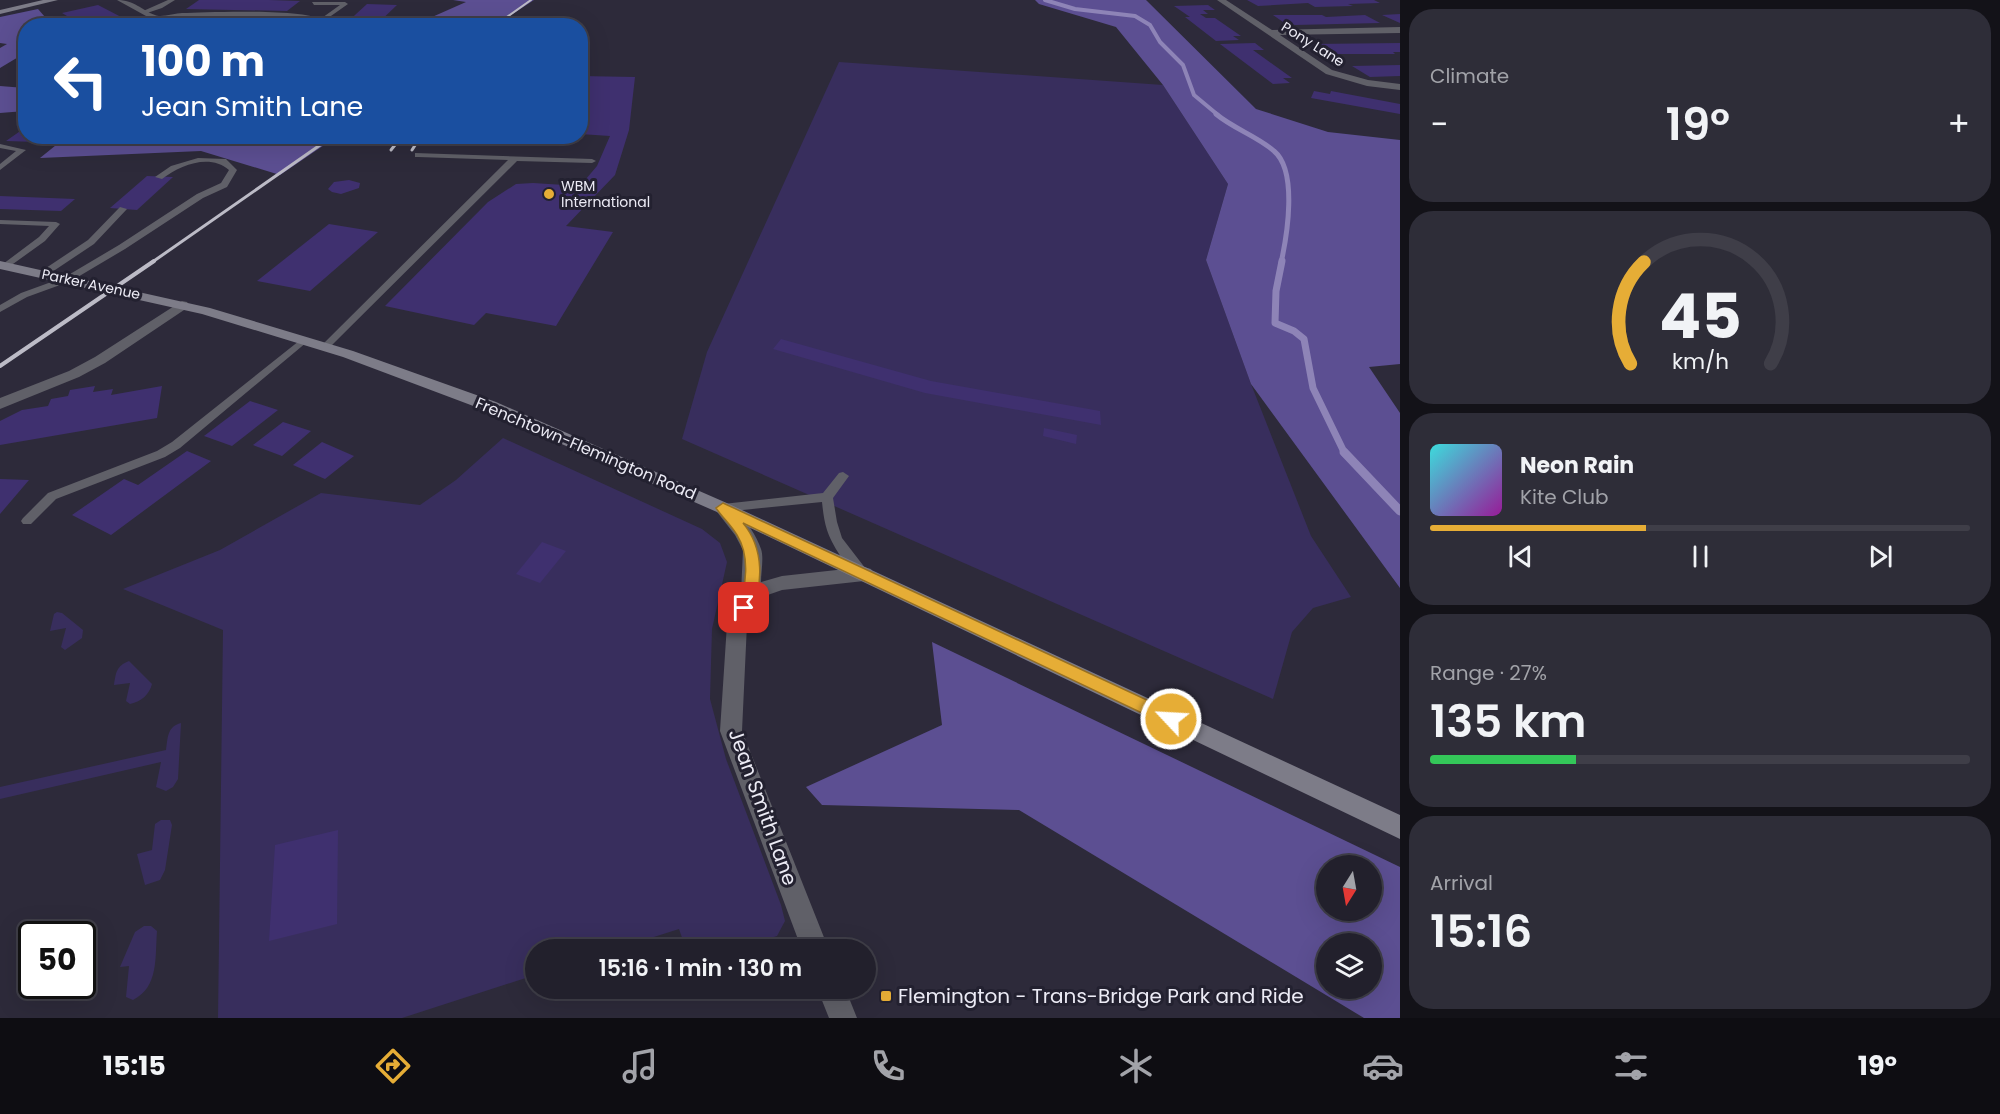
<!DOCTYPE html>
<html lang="en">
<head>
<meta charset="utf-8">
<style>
  body { margin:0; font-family:Poppins,sans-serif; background:#2e2d38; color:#f1f3f6; height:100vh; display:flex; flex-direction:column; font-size:22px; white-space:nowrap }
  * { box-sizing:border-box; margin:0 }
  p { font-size:20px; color:#a2a3a9 }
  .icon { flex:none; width:33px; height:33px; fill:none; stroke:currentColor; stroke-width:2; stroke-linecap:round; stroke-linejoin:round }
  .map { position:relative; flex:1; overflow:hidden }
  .sheet { display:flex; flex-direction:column; gap:9px; padding:9px; background:#131218; width:600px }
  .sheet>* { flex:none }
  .guide { position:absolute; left:18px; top:18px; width:570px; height:126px; border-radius:24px; box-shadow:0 6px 24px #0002,0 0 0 2px #3f3e48; background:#1a4fa0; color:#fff; overflow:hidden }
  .needle { width:39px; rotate:191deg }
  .controls { position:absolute; left:1316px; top:855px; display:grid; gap:12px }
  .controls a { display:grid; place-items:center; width:66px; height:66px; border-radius:50%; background:#22202c; box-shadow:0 6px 24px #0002,0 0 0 2px #3f3e48; font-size:30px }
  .speed { position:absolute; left:18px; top:921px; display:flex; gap:12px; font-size:30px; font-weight:700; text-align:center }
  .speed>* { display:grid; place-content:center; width:78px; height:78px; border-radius:50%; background:#22202c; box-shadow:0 6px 24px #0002,0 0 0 2px #3f3e48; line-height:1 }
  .speed .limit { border:3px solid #111; border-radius:9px; background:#fff; color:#111 }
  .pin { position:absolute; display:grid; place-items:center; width:51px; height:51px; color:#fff; margin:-26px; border-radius:12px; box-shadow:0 3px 9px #0006 }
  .me { position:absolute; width:66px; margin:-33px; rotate:295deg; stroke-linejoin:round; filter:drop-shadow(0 0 4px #0008) }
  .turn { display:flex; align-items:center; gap:21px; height:126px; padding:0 24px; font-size:27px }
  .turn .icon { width:78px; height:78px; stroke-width:2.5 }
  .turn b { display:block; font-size:42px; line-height:51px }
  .big { font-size:45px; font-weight:600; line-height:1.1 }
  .sheet .card { flex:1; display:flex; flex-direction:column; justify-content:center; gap:9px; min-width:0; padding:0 21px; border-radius:24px; background:#2e2d38 }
  .sheet .dial { align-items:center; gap:0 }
  .dial svg { height:156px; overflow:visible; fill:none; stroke:#3f3e48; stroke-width:7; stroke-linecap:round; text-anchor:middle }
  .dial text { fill:#f1f3f6; stroke:none }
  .song { display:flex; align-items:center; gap:18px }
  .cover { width:72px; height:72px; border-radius:9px; background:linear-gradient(135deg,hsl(180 70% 55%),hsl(300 70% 35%)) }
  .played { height:6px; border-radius:3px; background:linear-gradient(90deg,#e6ad36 40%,#3f3e48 40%) }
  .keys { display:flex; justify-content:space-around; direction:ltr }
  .heat { display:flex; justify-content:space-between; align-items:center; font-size:33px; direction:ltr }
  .charge { height:9px; border-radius:4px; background:linear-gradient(90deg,#34c759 27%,#3f3e48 0) }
  .trip { position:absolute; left:525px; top:939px; width:351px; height:60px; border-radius:30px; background:#22202c; box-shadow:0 6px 24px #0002,0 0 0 2px #3f3e48; font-weight:600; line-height:60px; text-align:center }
  .dock { display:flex; height:96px; justify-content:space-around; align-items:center; background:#0e0d12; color:#a2a3a9 }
  .dock .icon { width:42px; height:42px }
  .dock .selected { color:#e6ad36 }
  .dock b { font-size:27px; color:#f1f3f6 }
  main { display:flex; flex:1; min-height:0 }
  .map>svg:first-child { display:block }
  .green { fill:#382e5d }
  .forest { fill:#5c4f92; fill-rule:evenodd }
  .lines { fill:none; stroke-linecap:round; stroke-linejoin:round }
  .stream-far3 { stroke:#8e84b7; stroke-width:4 }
  .stream-far2 { stroke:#8e84b7; stroke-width:5 }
  .stream-far1 { stroke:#8e84b7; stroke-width:7 }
  .stream { stroke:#8e84b7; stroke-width:9 }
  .building { fill:#3f306f }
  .lane { fill:#606068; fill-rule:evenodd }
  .street { fill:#606068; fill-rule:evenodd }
  .secondary { fill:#7d7c88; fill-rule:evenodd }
  .rail-far2 { stroke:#bcbbc6; stroke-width:2 }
  .rail-far1 { stroke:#bcbbc6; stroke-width:3 }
  .rail { stroke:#bcbbc6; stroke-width:4 }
  .route { fill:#e6ad36; stroke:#967023; stroke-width:1.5 }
  .poi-dot { fill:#e6ad36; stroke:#232130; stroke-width:2 }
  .labels { text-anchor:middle; stroke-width:6; stroke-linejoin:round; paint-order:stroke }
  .far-street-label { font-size:14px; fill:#ecebf5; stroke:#232130 }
  .far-poi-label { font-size:14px; fill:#ecebf5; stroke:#232130; text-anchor:start }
  .street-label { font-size:16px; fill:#ecebf5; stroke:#232130 }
  .near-street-label { font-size:20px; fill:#ecebf5; stroke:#232130 }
  .near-poi-label { font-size:20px; fill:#ecebf5; stroke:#232130; text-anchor:start }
</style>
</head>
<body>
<main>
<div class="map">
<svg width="1400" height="1018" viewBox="0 0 1400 1018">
  <rect width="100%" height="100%" fill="#2d2a3a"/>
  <!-- green -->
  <g class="green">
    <path d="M 839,62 L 1163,85 L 1228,184 L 1206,260 L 1251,384 L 1311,536 L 1351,597 L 1313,608 L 1292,632 L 1273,699 L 682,439 L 707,352 Z"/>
    <path d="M 503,438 L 702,529 L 720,543 L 727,562 L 712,629 L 710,699 L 726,759 L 781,905 L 785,921 L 777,936 L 735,949 L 686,949 L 679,929 L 616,949 L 536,950 L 535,975 L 402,1018 L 218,1018 L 223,630 L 123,589 L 220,550 L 321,493 L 420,505 L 456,480 Z"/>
    <path d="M 57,612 L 62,613 L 83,630 L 82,638 L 65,650 L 61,647 L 66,628 L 50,631 L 54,614 Z"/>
    <path d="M 129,661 L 152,684 C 149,695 142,701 130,704 L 126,701 L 130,683 L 114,685 C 116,673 116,666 129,661 Z"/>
    <path d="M 181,723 L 178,779 L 173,787 L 166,791 L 156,787 L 161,762 L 0,799 L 0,787 L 166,750 C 168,737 167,727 181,723 Z"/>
    <path d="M 161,820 L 170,820 L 172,825 L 165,870 L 160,880 L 145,885 L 137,854 L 152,850 L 155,824 Z"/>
    <path d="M 144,926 L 151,926 L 157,931 C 155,957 159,987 133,1000 L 126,997 L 129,966 L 120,967 L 135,932 Z"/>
  </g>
  <!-- forest -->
  <g class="forest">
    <path d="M 453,0 L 534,0 L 496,25 L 414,25 L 466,2 Z"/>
    <path d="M 1035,0 L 1146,0 L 1256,109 L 1328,132 L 1400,140 L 1400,364 L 1369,367 L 1400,413 L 1400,588 L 1251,384 L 1206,260 L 1228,184 L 1163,85 L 1116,27 L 1039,4 Z"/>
    <path d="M 38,9 L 52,25 L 26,26 L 25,53 L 0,68 L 0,48 L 7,44 L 0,43 L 0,17 Z"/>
    <path d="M 0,86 L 25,88 L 25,111 L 0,113 Z"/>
    <path d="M 66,137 L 66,136 L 336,137 L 280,175 L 201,151 L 40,158 Z"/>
    <path d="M 932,642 L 1400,867 L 1400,1018 L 1364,1018 L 1019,810 L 822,805 L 806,787 L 942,725 ZM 1326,866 L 1371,866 L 1371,910 L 1326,910 ZM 1326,944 L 1371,944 L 1371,988 L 1326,988 Z"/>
  </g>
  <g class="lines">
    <!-- stream-far3 -->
    <path class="stream-far3" d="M 1045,0 L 1075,9 L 1135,16 L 1150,25 L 1160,42 L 1183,65 L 1194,95 L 1218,115"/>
    <!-- stream-far2 -->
    <path class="stream-far2" d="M 1216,114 C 1234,129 1257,136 1274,151 C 1298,171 1287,236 1281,263"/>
    <!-- stream-far1 -->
    <path class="stream-far1" d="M 1282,261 L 1276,291 L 1275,323 L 1294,331 L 1304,339 L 1313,388 L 1345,454"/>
    <!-- stream -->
    <path class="stream" d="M 1344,452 L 1400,511"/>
  </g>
  <!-- building -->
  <g class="building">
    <path d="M 199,0 L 269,0 L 300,1 L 287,11 L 186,9 Z"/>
    <path d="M 1247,0 L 1374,0 L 1380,3 L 1348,4 L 1353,6 L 1315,7 L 1308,3 L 1258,6 Z"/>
    <path d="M 367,4 L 397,5 L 375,26 L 343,26 Z"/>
    <path d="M 98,5 L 127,20 L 105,26 L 84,26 L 62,13 Z"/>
    <path d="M 1208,5 L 1215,10 L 1203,10 L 1208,14 L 1200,14 L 1206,18 L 1215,18 L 1241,36 L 1233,36 L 1239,40 L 1216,41 L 1185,17 L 1190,17 L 1174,6 Z"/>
    <path d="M 1400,14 L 1400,23 L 1382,15 Z"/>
    <path d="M 1273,15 L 1322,15 L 1326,17 L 1365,15 L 1380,23 L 1295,25 L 1283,22 Z"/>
    <path d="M 1255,43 L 1264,50 L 1253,50 L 1292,78 L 1283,78 L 1290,83 L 1273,84 L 1220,44 Z"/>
    <path d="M 1400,43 L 1400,52 L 1393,52 L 1395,54 L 1327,54 L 1312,44 Z"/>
    <path d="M 1400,65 L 1400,76 L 1370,77 L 1352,66 Z"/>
    <path d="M 580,76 L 635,77 L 629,130 L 615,175 L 566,226 L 613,232 L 556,326 L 486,313 L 474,325 L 385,306 L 488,202 L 516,184 L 533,183 L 580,186 L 597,166 L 610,136 L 580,134 Z"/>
    <path d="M 1314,91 L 1330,94 L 1331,91 L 1400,104 L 1400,114 L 1311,98 Z"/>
    <path d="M 26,127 L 26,136 L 44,136 L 37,142 L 6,141 Z"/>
    <path d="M 459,136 L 537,136 L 534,144 L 458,142 Z"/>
    <path d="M 147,176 L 173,177 L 137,210 L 110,208 Z"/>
    <path d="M 349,180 L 360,183 L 359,188 L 341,194 L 332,192 L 328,189 L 334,182 Z"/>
    <path d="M 0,196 L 75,199 L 61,211 L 0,209 Z"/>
    <path d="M 329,224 L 378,232 L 310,291 L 257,281 Z"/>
    <path d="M 781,339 L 931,381 L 1100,411 L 1101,425 L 925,393 L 773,349 Z"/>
    <path d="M 95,386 L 93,392 L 113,389 L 111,395 L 162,386 L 157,418 L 0,445 L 0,421 L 22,410 L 48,406 L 51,399 L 68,396 L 70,390 Z"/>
    <path d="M 250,401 L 278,410 L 232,446 L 204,436 Z"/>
    <path d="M 283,422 L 311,431 L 282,456 L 253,445 Z"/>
    <path d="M 1044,428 L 1077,435 L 1076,444 L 1043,436 Z"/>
    <path d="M 322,442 L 354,456 L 325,479 L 293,465 Z"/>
    <path d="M 187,451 L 211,461 L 111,535 L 72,515 L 124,479 L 138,485 Z"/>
    <path d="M 0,479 L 29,480 L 0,514 Z"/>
    <path d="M 542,542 L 566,551 L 540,583 L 516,574 Z"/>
    <path d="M 338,830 L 337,924 L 269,941 L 275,845 Z"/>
  </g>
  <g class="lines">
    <!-- lane -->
    <g class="lane">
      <path d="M 168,0 L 175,0 L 162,8 L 144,14 L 141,12 Z"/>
      <path d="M 312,2 L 345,2 L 348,4 L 321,23 L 319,20 L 340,5 L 314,5 Z"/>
      <path d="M 246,14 L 251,15 L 238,26 L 232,26 Z"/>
      <path d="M 0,144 L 26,150 L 0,170 L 0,164 L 16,151 L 0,148 Z"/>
      <path d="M 415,153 L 592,159 L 596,161 L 592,163 L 517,161 L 328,349 L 322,349 L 322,345 L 508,160 L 418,157 L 415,157 Z"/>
      <path d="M 198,158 L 226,159 L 237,170 L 227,187 L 203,198 L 125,249 L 71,281 L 27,297 L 0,312 L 0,305 L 21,293 L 65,277 L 119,245 L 197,194 L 221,183 L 229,170 C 210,153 180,165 162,179 L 155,177 L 171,166 Z"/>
      <path d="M 120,207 L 127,209 L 94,244 L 46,276 L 40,276 L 40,272 L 88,240 Z"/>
      <path d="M 0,220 L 56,222 L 60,224 L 45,241 L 6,269 L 3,268 L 3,264 L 39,237 L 49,226 L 0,224 Z"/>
      <path d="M 304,337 L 309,340 L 307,342 L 180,448 L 165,457 L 56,499 L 31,524 L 23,524 L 21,521 L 23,518 L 48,493 L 157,451 L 172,442 Z"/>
      <path d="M 843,472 L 849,476 L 833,498 L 837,522 L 842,538 L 869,573 L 868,576 C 864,578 862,579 858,576 C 847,569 831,543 827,530 C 824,521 823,511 822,502 L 723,512 L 717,508 L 723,504 L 823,493 L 839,473 Z"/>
    </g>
    <!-- street -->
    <g class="street">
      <path d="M 117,0 C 135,0 141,10 155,15 C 161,18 175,13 182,13 C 209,12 307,8 325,21 L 324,26 L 316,26 L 317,22 L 296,18 L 196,17 L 155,20 L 152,26 L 144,26 L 148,18 L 146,16 Z"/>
      <path d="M 1217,0 L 1226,0 L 1272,30 L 1400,27 L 1400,33 L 1280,35 L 1332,70 L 1368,80 L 1400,84 L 1400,90 L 1367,86 L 1326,74 Z"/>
      <path d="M 182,301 L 187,302 L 189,305 L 187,308 L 105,363 L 79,377 L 0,409 L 0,398 L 69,371 L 95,357 Z"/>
      <path d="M 723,502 C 738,506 756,534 761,549 C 764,558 761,572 761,582 L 782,576 L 864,567 L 871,569 L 874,574 L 871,579 L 864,581 L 782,590 L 759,598 L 747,624 L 742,731 L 829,950 L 802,950 L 720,731 L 727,624 L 741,593 L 743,550 L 735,535 L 714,508 L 717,504 Z"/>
      <path d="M 817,988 L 845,988 L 857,1018 L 829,1018 Z"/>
    </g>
    <!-- secondary -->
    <g class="secondary">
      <path d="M 43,0 L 58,0 L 0,14 L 0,10 Z"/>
      <path d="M 0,261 L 210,308 L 353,351 L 496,402 L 729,504 L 1400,815 L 1400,839 L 717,512 L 484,410 L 343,357 L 202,314 L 0,269 Z"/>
    </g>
    <!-- rail-far2 -->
    <path class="rail-far2" d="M 494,26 L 531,0"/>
    <!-- rail-far1 -->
    <g class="rail-far1">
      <path d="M 391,150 L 402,136"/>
      <path d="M 412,150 L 421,136"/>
      <path d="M 151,263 L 333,136"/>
    </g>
    <!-- rail -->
    <path class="rail" d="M 0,366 L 154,261"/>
  </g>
  <!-- route -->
  <path class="route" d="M 723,503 L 1177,714 L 1179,719 L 1177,724 L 1171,726 L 1165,724 L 743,523 C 764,548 764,585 750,613 L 739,613 L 737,608 C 747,587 750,556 737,535 C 731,525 722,517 716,508 Z"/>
  <!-- markers -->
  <g class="poi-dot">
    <circle cx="549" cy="194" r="6"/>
    <rect x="880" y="990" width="12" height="12" rx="3"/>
  </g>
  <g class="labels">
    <!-- far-street labels -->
    <g class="far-street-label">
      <text transform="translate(1313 44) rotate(32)" y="5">Pony Lane</text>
      <text transform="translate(91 284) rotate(12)" y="5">Parker Avenue</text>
    </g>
    <!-- far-poi labels -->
    <g class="far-poi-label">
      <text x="561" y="191">WBM<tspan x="561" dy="16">International</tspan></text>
    </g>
    <!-- street labels -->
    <g class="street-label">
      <text transform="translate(586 448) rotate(23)" y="6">Frenchtown-Flemington Road</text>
    </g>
    <!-- near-street labels -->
    <g class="near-street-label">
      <text transform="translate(763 807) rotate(70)" y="7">Jean Smith Lane</text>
    </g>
    <!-- near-poi labels -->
    <g class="near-poi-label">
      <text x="898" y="1003">Flemington - Trans-Bridge Park and Ride</text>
    </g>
  </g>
</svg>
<div class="controls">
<a><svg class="needle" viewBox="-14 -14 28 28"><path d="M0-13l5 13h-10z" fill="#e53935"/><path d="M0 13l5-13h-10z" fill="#a2a3a9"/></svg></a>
<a><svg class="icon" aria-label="layers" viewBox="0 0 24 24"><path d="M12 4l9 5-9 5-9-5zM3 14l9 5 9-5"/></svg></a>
</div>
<div class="speed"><div class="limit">50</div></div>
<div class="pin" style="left:744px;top:608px;background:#d93025"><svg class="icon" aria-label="arrive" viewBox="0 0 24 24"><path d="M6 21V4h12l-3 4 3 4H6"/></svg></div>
<svg class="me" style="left:1171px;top:719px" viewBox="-20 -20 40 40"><circle r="17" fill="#e6ad36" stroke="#fff" stroke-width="3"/><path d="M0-11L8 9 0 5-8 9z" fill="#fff"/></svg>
<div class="trip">15:16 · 1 min · 130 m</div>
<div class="guide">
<div class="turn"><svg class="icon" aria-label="left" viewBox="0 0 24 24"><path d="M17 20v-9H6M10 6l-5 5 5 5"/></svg><div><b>100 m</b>Jean Smith Lane</div></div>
</div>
</div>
<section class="sheet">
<div class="card"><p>Climate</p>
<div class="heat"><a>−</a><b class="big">19°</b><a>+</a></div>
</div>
<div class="card dial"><svg viewBox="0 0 100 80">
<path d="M14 69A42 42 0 1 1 86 69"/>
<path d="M14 69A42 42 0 0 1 21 17" stroke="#e6ad36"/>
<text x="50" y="56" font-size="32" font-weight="700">45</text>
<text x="50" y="72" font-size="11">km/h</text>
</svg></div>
<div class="card">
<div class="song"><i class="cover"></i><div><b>Neon Rain</b><p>Kite Club</p></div></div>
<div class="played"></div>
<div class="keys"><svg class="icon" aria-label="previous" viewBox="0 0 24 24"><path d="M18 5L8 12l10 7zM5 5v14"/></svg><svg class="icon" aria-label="pause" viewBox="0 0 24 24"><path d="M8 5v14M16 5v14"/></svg><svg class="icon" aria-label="next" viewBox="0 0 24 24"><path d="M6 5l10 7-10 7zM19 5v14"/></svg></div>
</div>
<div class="card"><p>Range · 27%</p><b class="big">135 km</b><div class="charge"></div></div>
<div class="card"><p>Arrival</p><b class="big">15:16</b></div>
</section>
</main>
<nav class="dock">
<b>15:15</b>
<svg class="icon selected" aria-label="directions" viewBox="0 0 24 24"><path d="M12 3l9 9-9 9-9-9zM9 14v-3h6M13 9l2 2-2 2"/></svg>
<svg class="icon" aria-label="music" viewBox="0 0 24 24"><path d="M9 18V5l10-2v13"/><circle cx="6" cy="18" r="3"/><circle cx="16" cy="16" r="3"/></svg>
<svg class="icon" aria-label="phone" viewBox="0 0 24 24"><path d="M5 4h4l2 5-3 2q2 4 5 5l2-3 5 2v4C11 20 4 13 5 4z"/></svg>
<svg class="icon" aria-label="climate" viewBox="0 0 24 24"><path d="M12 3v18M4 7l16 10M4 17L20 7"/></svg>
<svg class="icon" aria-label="car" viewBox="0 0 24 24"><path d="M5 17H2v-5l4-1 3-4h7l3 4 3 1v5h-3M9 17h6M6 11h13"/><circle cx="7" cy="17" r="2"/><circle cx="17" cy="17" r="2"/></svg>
<svg class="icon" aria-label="filters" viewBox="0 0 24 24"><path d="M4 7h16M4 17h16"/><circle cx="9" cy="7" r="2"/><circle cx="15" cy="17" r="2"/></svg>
<b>19°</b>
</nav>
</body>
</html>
